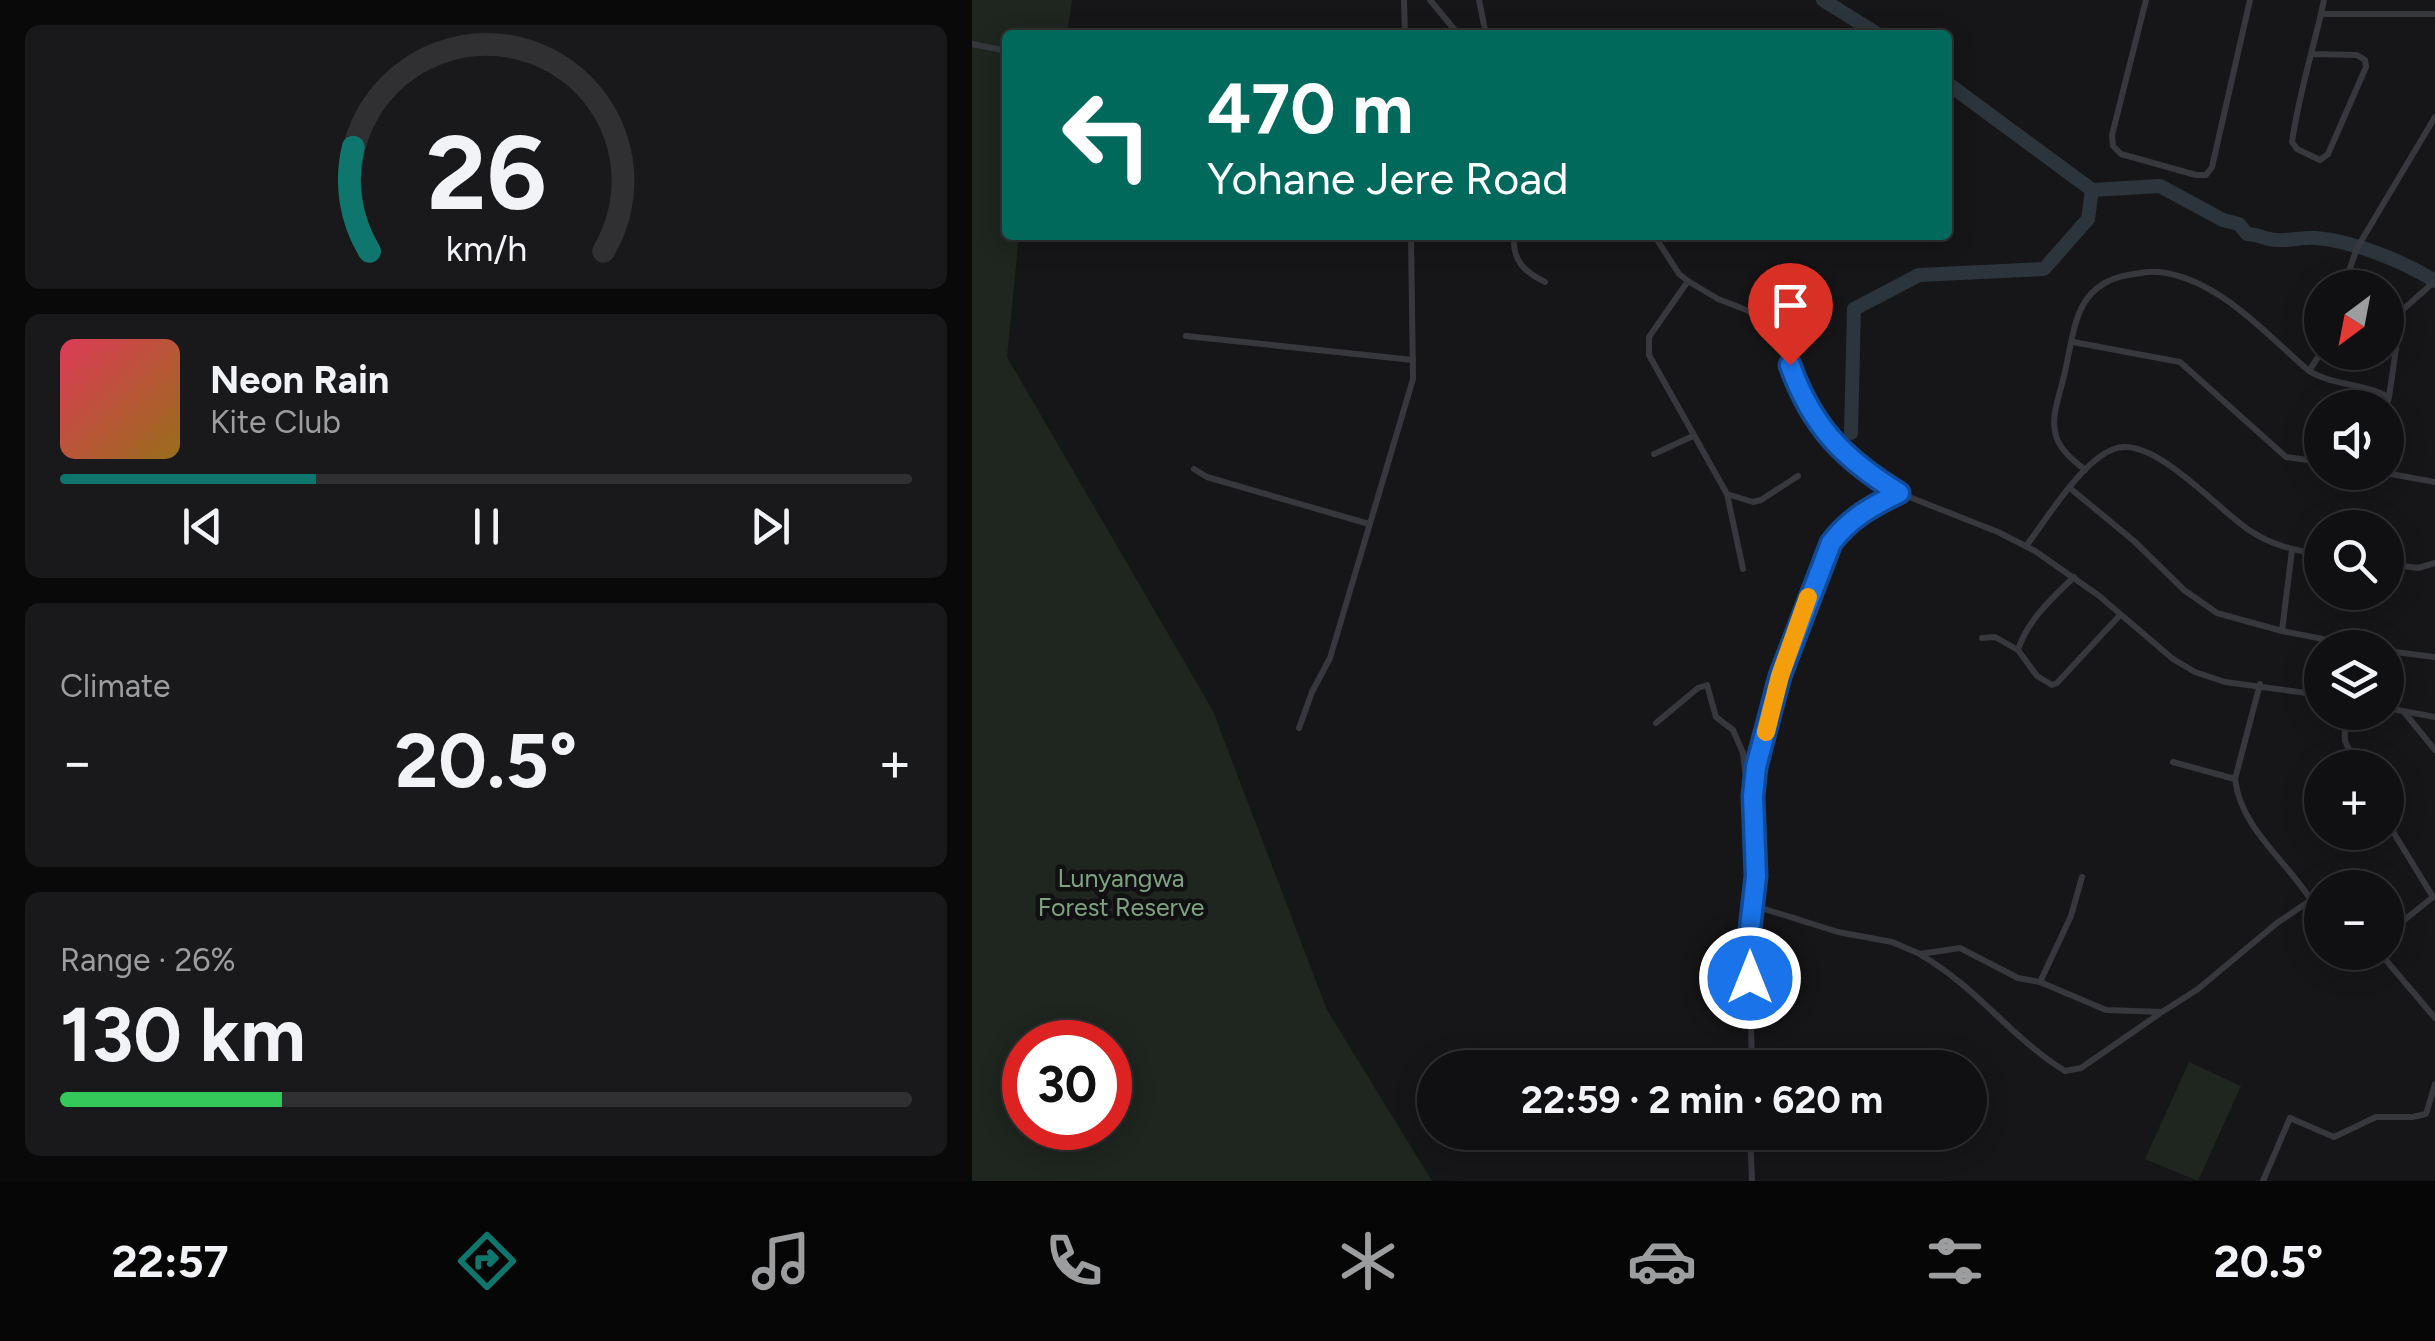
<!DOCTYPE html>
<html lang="en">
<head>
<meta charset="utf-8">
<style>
  body { margin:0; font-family:Figtree,sans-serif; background:#19191b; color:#f1f3f6; height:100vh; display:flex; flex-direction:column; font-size:38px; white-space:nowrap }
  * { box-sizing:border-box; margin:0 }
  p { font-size:32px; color:#9c9d9f }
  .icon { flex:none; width:55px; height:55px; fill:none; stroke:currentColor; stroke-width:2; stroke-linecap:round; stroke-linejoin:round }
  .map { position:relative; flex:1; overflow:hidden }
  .side { display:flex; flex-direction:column; gap:25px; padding:25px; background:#09090a; width:972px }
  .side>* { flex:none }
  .hud { position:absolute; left:30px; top:30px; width:950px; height:210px; border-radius:10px; box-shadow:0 5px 25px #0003,0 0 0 2px #303032; background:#00695c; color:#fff; overflow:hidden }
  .needle { width:65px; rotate:212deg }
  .buttons { position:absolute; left:1332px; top:270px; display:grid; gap:20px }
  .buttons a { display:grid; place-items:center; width:100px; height:100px; border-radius:50%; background:#101012; box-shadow:0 5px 25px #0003,0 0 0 2px #303032; font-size:50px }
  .speed { position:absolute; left:30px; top:1020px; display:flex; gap:20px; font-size:50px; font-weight:700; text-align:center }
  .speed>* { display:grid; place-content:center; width:130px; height:130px; border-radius:50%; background:#101012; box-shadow:0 5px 25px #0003,0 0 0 2px #303032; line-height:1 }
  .speed .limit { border:15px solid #d22; background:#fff; color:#111 }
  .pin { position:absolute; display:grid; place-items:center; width:85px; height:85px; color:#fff; margin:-102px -42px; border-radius:50% 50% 50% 0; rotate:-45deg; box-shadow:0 0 10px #0007 }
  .pin .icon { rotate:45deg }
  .me { position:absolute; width:110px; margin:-55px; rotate:0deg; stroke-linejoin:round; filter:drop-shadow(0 0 8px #0008) }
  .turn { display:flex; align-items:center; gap:35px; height:210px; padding:0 40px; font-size:45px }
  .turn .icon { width:130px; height:130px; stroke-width:2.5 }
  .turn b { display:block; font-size:70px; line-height:85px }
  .big { font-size:75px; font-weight:700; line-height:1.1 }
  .side .card { flex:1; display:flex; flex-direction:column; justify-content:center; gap:15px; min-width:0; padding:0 35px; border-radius:15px; background:#19191b }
  .side .dial { align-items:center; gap:0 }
  .dial svg { height:260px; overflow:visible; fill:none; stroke:#303032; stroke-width:7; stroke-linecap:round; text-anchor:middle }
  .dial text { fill:#f1f3f6; stroke:none }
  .song { display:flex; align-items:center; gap:30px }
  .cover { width:120px; height:120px; border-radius:15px; background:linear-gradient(135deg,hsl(350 70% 55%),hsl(40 70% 35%)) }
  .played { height:10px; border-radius:5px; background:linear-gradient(90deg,#0f766e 30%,#303032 30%) }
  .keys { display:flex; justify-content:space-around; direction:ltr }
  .heat { display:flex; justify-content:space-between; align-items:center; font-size:55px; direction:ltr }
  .charge { height:15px; border-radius:8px; background:linear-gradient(90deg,#34c759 26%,#303032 0) }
  .trip { position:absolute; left:445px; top:1050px; width:570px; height:100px; border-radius:50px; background:#101012; box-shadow:0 5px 25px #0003,0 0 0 2px #303032; font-weight:700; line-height:100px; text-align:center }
  .dock { display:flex; height:160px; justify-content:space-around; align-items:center; background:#060607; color:#9c9d9f }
  .dock .icon { width:70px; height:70px }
  .dock .on { color:#0f766e }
  .dock b { font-size:45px; color:#f1f3f6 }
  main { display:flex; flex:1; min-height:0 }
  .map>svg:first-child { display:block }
  .green { fill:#1e261f; fill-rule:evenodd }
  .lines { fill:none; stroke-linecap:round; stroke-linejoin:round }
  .river { stroke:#2c353c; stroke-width:14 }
  .minor { stroke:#37383d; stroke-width:6 }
  .route-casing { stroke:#114b97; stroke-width:25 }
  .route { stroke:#1a73e8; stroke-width:18 }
  .slow { stroke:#f59e0b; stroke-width:18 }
  .labels { text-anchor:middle; stroke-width:9; stroke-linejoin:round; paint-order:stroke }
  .park-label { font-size:25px; fill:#7fa381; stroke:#111113 }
</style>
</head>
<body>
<main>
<section class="side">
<div class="card dial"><svg viewBox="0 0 100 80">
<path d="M14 69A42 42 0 1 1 86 69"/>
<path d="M14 69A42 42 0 0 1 9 37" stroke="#0f766e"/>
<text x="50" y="56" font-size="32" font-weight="700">26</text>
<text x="50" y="72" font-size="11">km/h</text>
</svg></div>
<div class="card">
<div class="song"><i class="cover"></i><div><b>Neon Rain</b><p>Kite Club</p></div></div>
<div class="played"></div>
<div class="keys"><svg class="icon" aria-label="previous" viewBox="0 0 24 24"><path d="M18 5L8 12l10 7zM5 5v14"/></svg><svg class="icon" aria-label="pause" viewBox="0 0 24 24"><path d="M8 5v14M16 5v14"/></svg><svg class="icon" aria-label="next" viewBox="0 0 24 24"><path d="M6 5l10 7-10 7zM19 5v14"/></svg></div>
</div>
<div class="card"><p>Climate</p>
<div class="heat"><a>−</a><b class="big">20.5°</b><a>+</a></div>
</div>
<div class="card"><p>Range · 26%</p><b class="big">130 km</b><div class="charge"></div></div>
</section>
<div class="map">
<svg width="1463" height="1181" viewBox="0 0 1463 1181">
  <rect width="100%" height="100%" fill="#161618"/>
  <!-- green -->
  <g class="green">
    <path d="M 0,0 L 100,0 L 95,35 L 35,35 L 35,235 L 47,235 L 35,357 L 241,711 L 355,1010 L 460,1181 L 0,1181 ZM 52,1042 L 138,1042 L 138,1128 L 52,1128 Z"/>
    <path d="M 1217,1062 L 1269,1086 L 1226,1181 L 1173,1159 Z"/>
  </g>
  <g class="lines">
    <!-- river -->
    <g class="river">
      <path d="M 851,0 L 907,35"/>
      <path d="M 975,83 L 1120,190 L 1188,186 L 1251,220 L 1267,224 L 1275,234 C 1286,234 1294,240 1305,240 C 1318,241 1331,237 1344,238 C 1381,241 1431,261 1463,281"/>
      <path d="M 879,433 L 882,309 L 947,275 L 1072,269 L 1116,219 L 1120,190"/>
    </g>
    <!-- minor -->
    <g class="minor">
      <path d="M 432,0 L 433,35"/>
      <path d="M 458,0 L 487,35"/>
      <path d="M 507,0 L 514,35"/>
      <path d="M 1174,0 L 1140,135 L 1141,146 L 1149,154 L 1224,175 L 1234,175 L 1240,167 L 1278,0"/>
      <path d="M 1352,0 L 1349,14 L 1463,14"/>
      <path d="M 0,44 L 35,51"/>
      <path d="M 1339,54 L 1385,55 L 1393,60 L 1394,67 L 1356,154 L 1348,160 L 1325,149 L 1320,142 C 1326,99 1339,56 1349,14"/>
      <path d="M 542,235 C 540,260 552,272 573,282"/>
      <path d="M 682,235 L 707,274 L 716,281 L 746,299 L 777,311 L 801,329 L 847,426 L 895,473 L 927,493 L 1026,532 L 1063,551 L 1126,595 L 1201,659 L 1223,672 L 1253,682 L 1350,695"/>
      <path d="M 716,281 L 677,337 L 677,355 L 755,494 L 771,569"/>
      <path d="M 1371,288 L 1385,248 L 1463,117"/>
      <path d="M 214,336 L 441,360"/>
      <path d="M 1101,342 L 1208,362 L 1314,457 L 1350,462"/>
      <path d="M 1337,371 L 1350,351"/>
      <path d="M 1417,397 L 1424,349 L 1422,327 L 1426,314 L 1463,281"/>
      <path d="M 682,454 L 721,436"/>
      <path d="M 222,469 L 235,477 L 397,524"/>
      <path d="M 1113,470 C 1102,461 1088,450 1084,436 C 1078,417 1088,394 1092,376 C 1103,331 1101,285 1156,275 C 1168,273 1181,270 1194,273 C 1250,283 1295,335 1337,371 C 1362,386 1392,383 1417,397 L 1414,408"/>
      <path d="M 1408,472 L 1463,482"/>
      <path d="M 1099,489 L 1162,541 L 1212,590 L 1245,613 L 1310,631 L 1397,648"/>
      <path d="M 755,494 L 781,502 L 789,500 L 826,476"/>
      <path d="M 1054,546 C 1075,519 1109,461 1142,449 C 1181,434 1246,510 1277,530 C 1299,545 1324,551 1350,555"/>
      <path d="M 1415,564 L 1446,568 L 1463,563"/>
      <path d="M 1102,577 C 1080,598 1055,621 1046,650 L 1065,676 L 1080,685 L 1085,683 L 1148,615"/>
      <path d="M 1310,631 L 1320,550"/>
      <path d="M 1010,638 L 1023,637 L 1046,650"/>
      <path d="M 1415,651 L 1463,657"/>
      <path d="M 1344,694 L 1350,664"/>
      <path d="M 1415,708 L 1463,717"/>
      <path d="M 1372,712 L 1373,741 L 1386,768"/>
      <path d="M 1432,712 L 1463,750"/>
      <path d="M 684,723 L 726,688 L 735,685 L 744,717 L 761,730 L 771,753 L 775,787 L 780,796"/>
      <path d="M 327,728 L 340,692 L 358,658 L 441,379 L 439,235"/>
      <path d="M 1201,762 L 1263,779"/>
      <path d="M 1415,822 L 1461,897 L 1415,934"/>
      <path d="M 1339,900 L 1350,913"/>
      <path d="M 780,905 L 866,932 L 920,942 L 948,954 L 988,948 L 1046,978 L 1068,982 L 1134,1010 L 1190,1012 L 1226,989 L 1305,923 L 1339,900 C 1314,860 1269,829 1263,779 L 1288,684"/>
      <path d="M 1407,952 L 1463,1018"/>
      <path d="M 949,955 C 1007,989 1037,1036 1093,1071 L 1109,1068 L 1187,1014"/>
      <path d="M 1068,982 L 1099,916 L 1110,877"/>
      <path d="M 780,1068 L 777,939 L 785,876 L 781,797 L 783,767 L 829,615 L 859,543 L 870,528 L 892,510 L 927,493"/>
      <path d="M 778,1132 L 780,1181"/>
      <path d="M 1291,1181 L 1318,1118 L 1362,1137 L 1404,1117 L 1440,1117 L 1454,1114 L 1463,1084"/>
    </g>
  </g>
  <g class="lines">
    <!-- route casing -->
    <g class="route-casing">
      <path id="route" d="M 778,978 L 777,938 L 784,876 L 781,796 L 784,767 L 808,676 L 859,543 C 878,518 900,506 927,493 C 872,459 840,427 818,365"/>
    </g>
    <!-- route -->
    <use href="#route" class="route"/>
    <!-- slow -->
    <path class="slow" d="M 794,732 L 808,676 L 836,597"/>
  </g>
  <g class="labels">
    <!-- park labels -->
    <g class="park-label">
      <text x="149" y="887">Lunyangwa<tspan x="149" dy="29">Forest Reserve</tspan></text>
    </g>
  </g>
</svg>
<div class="buttons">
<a><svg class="needle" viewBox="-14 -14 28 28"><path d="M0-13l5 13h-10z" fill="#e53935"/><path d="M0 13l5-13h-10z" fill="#9c9d9f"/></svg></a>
<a><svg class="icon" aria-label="sound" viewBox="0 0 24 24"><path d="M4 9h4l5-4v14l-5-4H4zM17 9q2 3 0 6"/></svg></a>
<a><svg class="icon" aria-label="search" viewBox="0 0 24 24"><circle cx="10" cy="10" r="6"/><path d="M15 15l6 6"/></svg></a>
<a><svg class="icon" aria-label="layers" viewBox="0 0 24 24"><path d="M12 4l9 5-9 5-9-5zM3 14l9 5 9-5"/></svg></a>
<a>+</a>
<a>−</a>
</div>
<div class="speed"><div class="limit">30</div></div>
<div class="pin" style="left:818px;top:365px;background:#d93025"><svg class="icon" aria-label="arrive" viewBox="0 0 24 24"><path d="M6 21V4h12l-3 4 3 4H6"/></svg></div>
<svg class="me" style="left:778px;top:978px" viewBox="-20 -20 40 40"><circle r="17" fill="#1a73e8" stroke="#fff" stroke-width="3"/><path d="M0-11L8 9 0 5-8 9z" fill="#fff"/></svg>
<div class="trip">22:59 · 2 min · 620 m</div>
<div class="hud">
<div class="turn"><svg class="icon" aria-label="left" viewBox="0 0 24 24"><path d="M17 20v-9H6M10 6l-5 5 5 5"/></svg><div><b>470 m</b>Yohane Jere Road</div></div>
</div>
</div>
</main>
<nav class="dock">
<b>22:57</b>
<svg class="icon on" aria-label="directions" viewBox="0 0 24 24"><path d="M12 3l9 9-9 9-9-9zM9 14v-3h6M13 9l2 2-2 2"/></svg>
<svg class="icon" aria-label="music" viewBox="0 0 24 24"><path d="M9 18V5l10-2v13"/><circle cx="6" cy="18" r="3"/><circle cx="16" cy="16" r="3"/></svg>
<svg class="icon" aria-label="phone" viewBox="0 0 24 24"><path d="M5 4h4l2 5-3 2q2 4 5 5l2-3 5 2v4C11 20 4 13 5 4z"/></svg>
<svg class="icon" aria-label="climate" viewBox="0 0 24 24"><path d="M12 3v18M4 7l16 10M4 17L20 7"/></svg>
<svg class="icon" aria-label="car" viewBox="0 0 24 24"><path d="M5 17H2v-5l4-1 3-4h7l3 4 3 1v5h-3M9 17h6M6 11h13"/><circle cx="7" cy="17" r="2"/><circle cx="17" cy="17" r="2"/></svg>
<svg class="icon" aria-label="filters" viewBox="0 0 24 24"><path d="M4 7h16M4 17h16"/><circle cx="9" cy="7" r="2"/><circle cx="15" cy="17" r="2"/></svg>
<b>20.5°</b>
</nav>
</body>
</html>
